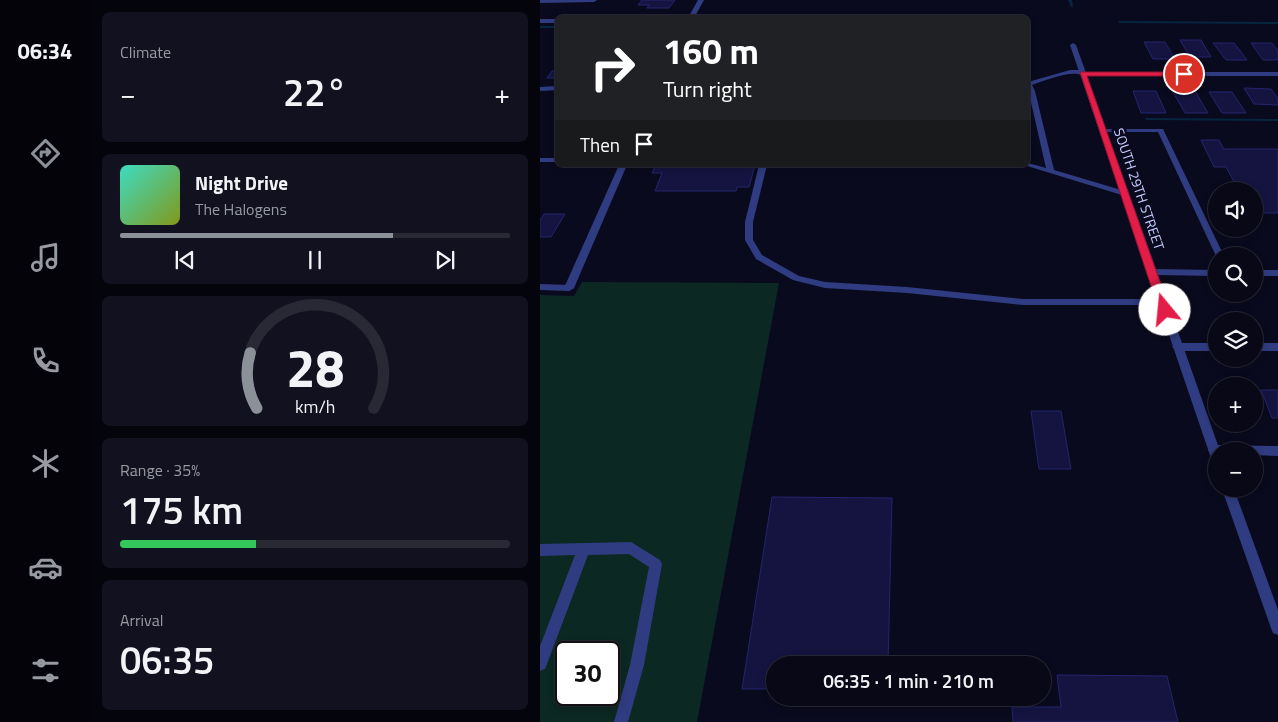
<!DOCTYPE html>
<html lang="en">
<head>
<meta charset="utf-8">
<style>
  body { margin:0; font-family:"Titillium Web",sans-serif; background:#11111f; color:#f1f3f6; height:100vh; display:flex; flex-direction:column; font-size:19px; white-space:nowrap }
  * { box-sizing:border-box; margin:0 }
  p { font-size:16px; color:#989aa1 }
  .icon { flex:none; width:28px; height:28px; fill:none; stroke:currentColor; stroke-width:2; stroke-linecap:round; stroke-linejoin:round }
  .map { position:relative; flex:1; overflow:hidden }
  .details { display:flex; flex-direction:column; gap:12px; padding:12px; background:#04040c; width:450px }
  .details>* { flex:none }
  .banner { position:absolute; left:15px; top:15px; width:475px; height:152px; border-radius:8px; box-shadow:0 2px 8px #0003,0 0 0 1px #292935; background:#202124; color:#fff; overflow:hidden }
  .buttons { position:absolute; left:668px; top:182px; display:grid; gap:10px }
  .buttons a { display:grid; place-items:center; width:55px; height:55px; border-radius:50%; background:#080816; box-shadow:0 2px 8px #0003,0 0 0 1px #292935; font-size:25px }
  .speed { position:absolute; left:15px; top:641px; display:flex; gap:10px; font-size:25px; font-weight:700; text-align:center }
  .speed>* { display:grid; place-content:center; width:65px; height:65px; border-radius:50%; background:#080816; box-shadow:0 2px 8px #0003,0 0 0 1px #292935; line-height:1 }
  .speed .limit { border:2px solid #111; border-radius:8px; background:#fff; color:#111 }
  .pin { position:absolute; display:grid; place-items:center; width:42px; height:42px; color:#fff; margin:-21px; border:2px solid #fff; border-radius:50%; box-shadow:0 1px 5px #0007 }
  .me { position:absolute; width:55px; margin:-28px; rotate:343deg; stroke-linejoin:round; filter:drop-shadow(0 0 4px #0008) }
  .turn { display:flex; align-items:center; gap:18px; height:105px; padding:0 25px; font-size:22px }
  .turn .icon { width:65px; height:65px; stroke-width:2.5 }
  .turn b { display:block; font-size:35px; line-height:42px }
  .then { display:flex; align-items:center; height:48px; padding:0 25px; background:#0003; gap:10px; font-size:19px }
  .big { font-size:38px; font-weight:600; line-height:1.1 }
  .details .widget { flex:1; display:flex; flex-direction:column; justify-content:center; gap:8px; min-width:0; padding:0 18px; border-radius:8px; background:#11111f }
  .details .dial { align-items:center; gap:0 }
  .dial svg { height:130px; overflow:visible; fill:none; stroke:#292935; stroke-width:7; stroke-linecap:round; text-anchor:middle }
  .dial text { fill:#f1f3f6; stroke:none }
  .song { display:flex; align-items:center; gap:15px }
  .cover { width:60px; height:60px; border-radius:8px; background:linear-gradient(135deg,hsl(170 70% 55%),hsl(70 70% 35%)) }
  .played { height:5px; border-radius:2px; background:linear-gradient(90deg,#8c9099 70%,#292935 70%) }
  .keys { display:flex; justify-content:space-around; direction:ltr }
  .heat { display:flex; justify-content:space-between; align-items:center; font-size:28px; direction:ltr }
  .charge { height:8px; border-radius:4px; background:linear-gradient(90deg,#34c759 35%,#292935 0) }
  .trip { position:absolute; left:226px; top:656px; width:285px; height:50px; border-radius:25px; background:#080816; box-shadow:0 2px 8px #0003,0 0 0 1px #292935; font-weight:600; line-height:50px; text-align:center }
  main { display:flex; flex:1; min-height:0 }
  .menu { display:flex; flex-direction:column; width:90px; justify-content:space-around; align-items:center; background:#030309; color:#989aa1 }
  .menu .icon { width:35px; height:35px }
  .menu .selected { color:#8c9099 }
  .menu b { font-size:22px; color:#f1f3f6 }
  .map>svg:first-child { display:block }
  .green { fill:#0c2822; fill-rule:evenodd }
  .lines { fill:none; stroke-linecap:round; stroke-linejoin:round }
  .stream { fill:#062640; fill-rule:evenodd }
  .building { fill:#151440; stroke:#25246f }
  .lane { fill:#303c81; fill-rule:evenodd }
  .street { fill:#303c81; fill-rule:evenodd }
  .route { fill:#e11d48; stroke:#92132f }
  .labels { text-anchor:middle; stroke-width:5; stroke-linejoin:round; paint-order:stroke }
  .street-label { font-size:14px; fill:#c7cbff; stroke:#0a0a1e }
</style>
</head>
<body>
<main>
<nav class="menu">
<b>06:34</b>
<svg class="icon selected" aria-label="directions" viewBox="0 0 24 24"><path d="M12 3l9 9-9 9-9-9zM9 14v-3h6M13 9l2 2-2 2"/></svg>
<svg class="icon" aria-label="music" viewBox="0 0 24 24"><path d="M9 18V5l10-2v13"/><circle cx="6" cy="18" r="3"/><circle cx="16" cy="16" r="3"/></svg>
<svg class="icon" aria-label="phone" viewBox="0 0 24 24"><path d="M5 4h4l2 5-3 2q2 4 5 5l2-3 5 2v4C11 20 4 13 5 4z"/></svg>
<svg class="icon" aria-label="climate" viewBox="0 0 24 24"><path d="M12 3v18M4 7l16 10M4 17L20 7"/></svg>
<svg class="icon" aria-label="car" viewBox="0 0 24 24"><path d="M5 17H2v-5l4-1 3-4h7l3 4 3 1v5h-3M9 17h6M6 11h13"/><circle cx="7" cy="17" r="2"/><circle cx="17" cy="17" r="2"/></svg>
<svg class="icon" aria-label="filters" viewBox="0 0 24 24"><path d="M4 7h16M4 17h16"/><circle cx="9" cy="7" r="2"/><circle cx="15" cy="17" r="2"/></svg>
</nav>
<section class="details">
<div class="widget"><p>Climate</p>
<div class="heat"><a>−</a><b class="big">22°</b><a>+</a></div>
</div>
<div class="widget">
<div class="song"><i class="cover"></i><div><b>Night Drive</b><p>The Halogens</p></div></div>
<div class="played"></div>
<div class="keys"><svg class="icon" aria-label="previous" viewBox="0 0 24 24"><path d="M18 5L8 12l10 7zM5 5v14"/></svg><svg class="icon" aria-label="pause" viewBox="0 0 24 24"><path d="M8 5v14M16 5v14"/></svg><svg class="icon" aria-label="next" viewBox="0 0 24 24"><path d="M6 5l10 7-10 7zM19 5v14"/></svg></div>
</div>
<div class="widget dial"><svg viewBox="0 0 100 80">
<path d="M14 69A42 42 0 1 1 86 69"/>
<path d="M14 69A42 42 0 0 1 10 35" stroke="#8c9099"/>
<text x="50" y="56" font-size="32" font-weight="700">28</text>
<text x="50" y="72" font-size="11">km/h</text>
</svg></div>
<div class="widget"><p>Range · 35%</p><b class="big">175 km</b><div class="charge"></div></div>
<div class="widget"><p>Arrival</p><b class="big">06:35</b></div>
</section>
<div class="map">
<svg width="738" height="722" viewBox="0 0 738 722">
  <rect width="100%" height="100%" fill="#0a0a1e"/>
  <!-- green -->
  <path class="green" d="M 42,282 L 239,283 L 157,722 L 0,722 L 0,295 L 34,296 ZM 26,652 L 69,652 L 69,695 L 26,695 Z"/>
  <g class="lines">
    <!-- stream -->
    <g class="stream">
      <path d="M 528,0 L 532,0 L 533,7 L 531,7 Z"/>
      <path d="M 579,21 L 738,22 L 738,24 L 580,23 L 579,23 Z"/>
      <rect x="0" y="26" width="18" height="2"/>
      <path d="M 605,118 L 738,119 L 738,121 L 607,120 L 605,119 Z"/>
    </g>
  </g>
  <!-- building -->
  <g class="building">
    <path d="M 102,0 L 135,0 L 129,8 L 107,8 L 109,5 L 98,5 Z"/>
    <path d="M 640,40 L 661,40 L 671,57 L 650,57 Z"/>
    <path d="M 604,42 L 625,42 L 635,59 L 613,59 Z"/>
    <path d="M 673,43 L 694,43 L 707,60 L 686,60 Z"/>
    <path d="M 711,43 L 732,43 L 738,51 L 738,60 L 723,60 Z"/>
    <path d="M 12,71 L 18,71 L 18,78 L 7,78 Z"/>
    <path d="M 704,88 L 731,89 L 738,99 L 738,105 L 714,104 Z"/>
    <path d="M 593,91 L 616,91 L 626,113 L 601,113 Z"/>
    <path d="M 655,91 L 668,113 L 645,113 L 633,92 Z"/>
    <path d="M 669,92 L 692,92 L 706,113 L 682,113 Z"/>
    <path d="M 661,140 L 679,140 L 684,149 L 738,149 L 738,213 L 714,213 L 714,191 L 699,191 L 686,167 L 674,167 Z"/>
    <path d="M 116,165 L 215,165 L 209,187 L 197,187 L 196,191 L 115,191 L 122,173 L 112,173 Z"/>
    <path d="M 4,214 L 25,214 L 11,237 L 0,237 L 0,220 Z"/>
    <path d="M 721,390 L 738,390 L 738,418 L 732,418 Z"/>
    <path d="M 491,411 L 521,411 L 531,469 L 499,469 Z"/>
    <path d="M 232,497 L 352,498 L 348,665 L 235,665 L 235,689 L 202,689 Z"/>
    <path d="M 517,675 L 627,676 L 638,722 L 473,722 L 472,707 L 521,707 Z"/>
  </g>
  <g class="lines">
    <!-- lane -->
    <g class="lane">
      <path d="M 530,70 L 542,70 L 545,72 L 738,72 L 738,76 L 543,76 C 533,69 504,81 492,85 L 495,91 L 514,170 L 588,192 L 589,194 L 585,196 L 484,165 L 488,165 L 488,163 L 506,168 L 488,89 L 488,82 Z"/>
      <path d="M 18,86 L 18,90 L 0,91 L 0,87 Z"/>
      <path d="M 561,129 L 623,129 L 684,256 L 676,256 L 618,132 L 563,132 L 561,131 Z"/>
      <rect x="0" y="158" width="18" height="4"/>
      <path d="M 79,165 L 87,165 L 34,288 L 29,291 L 26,290 L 24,288 Z"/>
      <path d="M 219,165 L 227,165 L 213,222 L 213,240 L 222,255 L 259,276 L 285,282 L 367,287 L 482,299 L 622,299 L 627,302 L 622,305 L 482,305 L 367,293 L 285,288 L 253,280 L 216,259 L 205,240 L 205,222 Z"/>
      <path d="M 637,343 L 676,343 L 676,351 L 637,351 L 632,347 Z"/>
      <rect x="714" y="343" width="24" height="8"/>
      <path d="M 674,445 L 738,446 L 738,456 L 714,455 L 714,451 L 676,451 L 676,455 L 670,453 L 668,450 L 670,447 Z"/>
      <path d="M 91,542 L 120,560 L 122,564 L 104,665 L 88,722 L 74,722 L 90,665 L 109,567 L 89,554 L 48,555 L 7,664 L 5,669 L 0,671 L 0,646 L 35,555 L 0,556 L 0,544 Z"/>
    </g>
    <!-- street -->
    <g class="street">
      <path d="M 0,0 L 57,0 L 54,2 L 0,3 Z"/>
      <path d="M 158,0 L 164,0 L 154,18 L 148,18 Z"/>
      <rect x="0" y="19" width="18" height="4"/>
      <path d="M 533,43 L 536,45 L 616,269 L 676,270 L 676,276 L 618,275 L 680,451 L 676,451 L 676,460 L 672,458 L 670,455 L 530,45 Z"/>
      <rect x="714" y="270" width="24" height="6"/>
      <path d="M 0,284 L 29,285 L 34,288 L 29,291 L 0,290 Z"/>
      <path d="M 682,489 L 694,489 L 738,610 L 738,635 L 733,633 L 731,628 Z"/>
    </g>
  </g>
  <!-- route -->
  <path class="route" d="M 540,72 L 644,72 L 647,74 L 644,76 L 547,76 L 630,310 L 628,313 L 621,313 L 619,310 Z"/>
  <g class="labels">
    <!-- street labels -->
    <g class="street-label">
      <text transform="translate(599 189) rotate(71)" y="5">SOUTH 29TH STREET</text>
    </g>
  </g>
</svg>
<div class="buttons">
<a><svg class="icon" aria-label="sound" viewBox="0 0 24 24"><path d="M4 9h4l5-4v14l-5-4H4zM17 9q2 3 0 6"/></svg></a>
<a><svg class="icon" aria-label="search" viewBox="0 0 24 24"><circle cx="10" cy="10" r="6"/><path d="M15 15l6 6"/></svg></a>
<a><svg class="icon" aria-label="layers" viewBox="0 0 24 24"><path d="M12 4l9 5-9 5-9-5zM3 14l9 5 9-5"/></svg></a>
<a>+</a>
<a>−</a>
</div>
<div class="speed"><div class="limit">30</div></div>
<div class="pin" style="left:644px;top:74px;background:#d93025"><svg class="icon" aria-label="arrive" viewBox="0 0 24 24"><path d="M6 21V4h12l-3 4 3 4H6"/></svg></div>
<svg class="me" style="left:625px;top:310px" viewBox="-20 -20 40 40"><circle r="19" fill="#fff"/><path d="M0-13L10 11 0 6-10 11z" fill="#e11d48"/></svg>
<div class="trip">06:35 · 1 min · 210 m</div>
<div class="banner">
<div class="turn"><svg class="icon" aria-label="right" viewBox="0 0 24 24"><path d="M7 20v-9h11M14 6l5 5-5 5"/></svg><div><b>160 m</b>Turn right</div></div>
<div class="then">Then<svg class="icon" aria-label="arrive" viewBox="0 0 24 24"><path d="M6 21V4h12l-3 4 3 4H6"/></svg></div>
</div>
</div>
</main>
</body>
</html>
